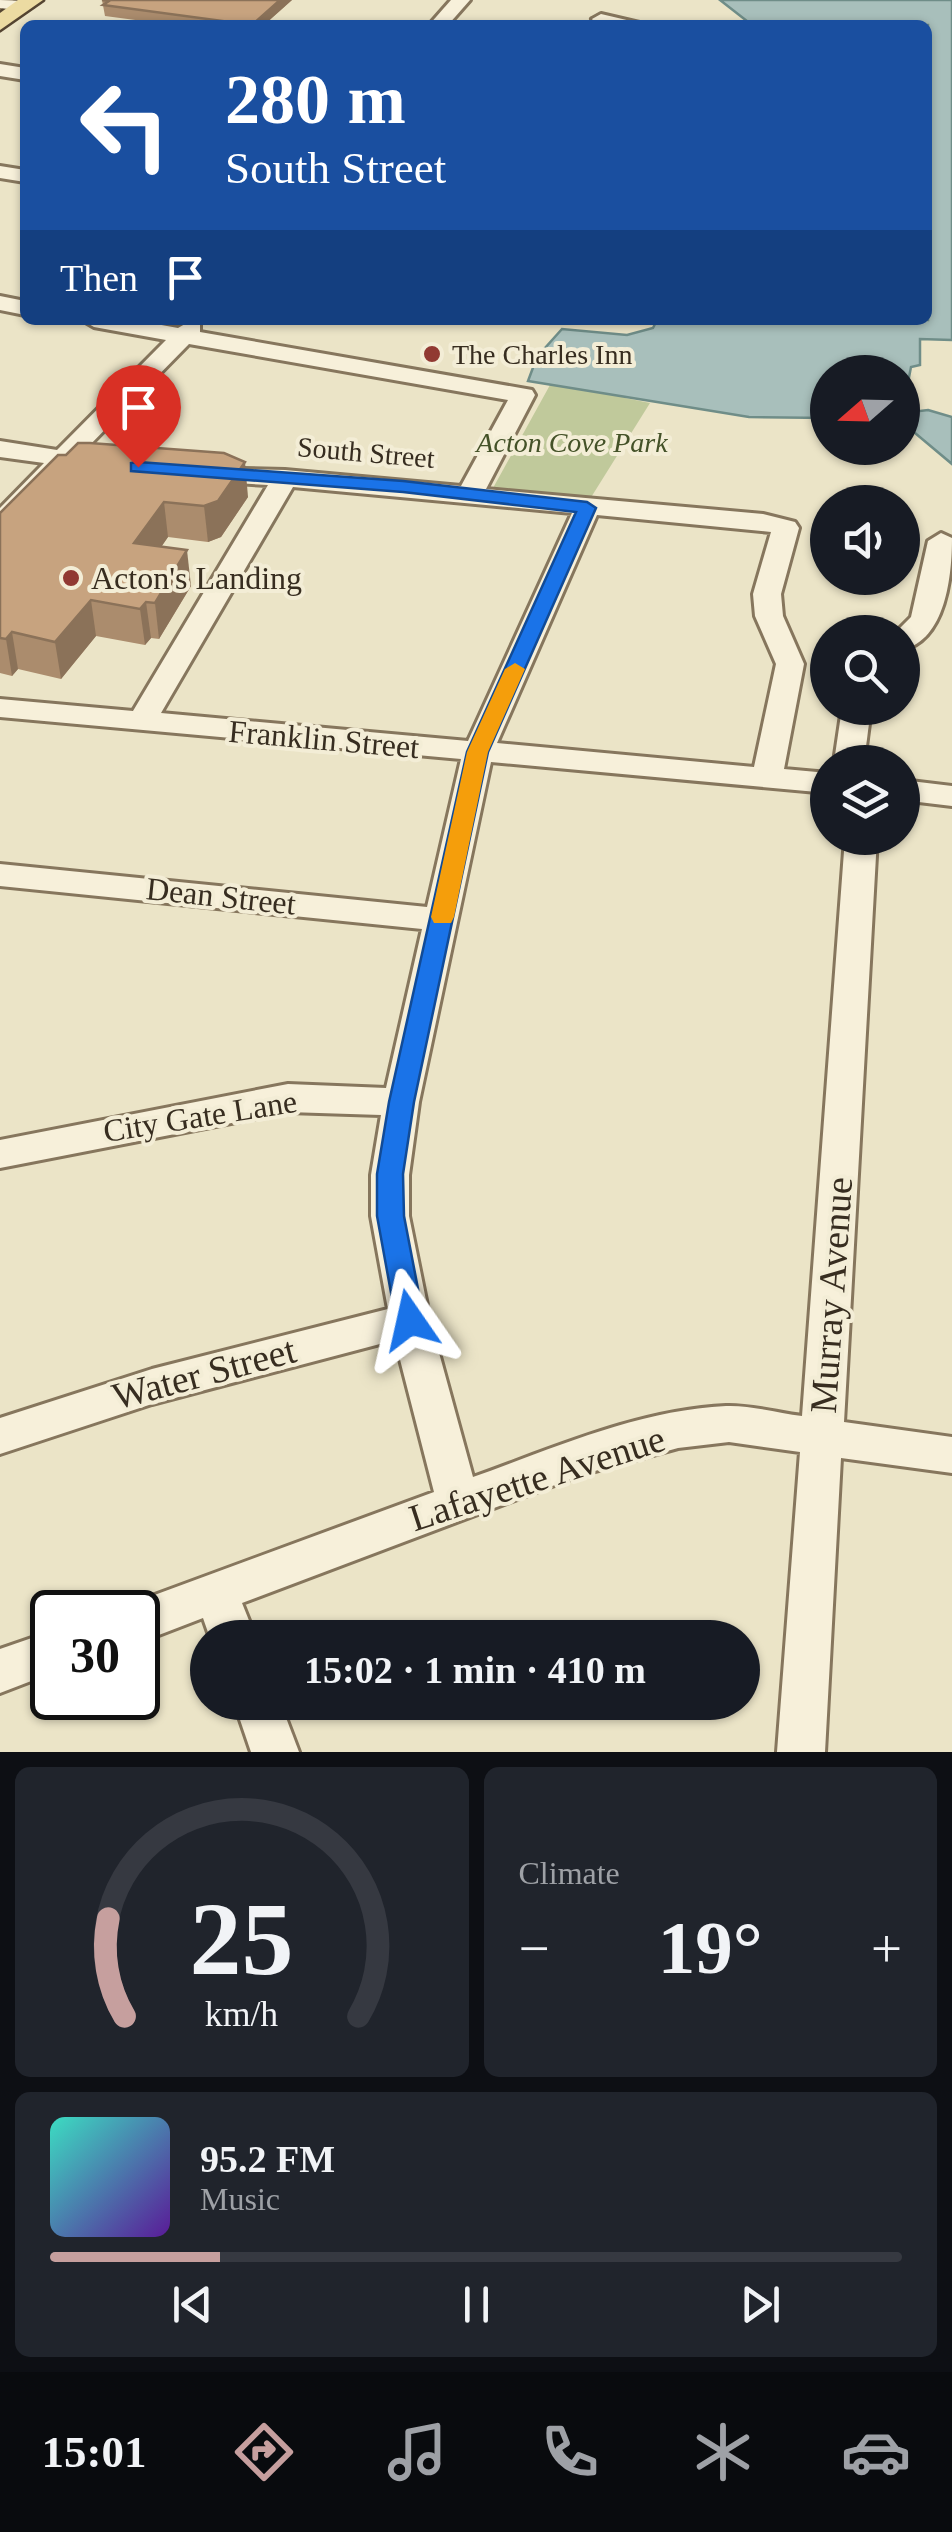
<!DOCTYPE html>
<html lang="en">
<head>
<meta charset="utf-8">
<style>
  body { margin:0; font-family:Georgia,serif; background:#20242c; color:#f1f3f6; height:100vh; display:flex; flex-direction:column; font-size:38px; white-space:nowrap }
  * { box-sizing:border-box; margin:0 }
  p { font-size:32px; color:#9ea1a6 }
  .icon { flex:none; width:55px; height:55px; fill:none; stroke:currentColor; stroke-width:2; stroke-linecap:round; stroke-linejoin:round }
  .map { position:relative; height:1752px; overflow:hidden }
  .drawer { display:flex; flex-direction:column; gap:15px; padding:15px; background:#0d0f14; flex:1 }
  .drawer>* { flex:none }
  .guide { position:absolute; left:20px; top:20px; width:912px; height:305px; border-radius:15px; box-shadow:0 2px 8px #0004; background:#1a4fa0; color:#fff; overflow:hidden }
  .needle { width:65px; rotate:250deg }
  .buttons { position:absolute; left:810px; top:355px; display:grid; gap:20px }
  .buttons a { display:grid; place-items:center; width:110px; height:110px; border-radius:50%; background:#171b24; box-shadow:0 2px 8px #0004; font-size:50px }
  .speed { position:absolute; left:30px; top:1590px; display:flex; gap:20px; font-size:50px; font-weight:700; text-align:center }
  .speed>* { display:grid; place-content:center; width:130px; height:130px; border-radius:50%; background:#171b24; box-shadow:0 2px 8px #0004; line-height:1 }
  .speed .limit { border:5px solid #111; border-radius:15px; background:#fff; color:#111 }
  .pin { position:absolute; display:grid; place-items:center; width:85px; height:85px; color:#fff; margin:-102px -42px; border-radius:50% 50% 50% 0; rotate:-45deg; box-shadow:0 0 10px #0007 }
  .pin .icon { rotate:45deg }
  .me { position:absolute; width:110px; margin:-55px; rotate:349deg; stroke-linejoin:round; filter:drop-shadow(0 0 8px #0008) }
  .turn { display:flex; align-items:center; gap:35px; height:210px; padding:0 40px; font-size:45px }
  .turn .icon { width:130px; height:130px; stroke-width:2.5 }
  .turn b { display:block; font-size:70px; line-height:85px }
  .then { display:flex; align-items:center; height:95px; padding:0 40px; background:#0003; gap:20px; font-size:38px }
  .big { font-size:75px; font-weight:700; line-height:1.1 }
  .drawer .tile { flex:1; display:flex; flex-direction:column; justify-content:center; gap:15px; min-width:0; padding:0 35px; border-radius:15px; background:#20242c }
  .drawer .dial { align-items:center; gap:0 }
  .dial svg { height:260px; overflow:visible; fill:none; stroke:#363941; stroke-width:7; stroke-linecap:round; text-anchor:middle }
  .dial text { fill:#f1f3f6; stroke:none }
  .song { display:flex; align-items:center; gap:30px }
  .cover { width:120px; height:120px; border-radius:15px; background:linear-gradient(135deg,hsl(170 70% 55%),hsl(270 70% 35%)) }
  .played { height:10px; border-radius:5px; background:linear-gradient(90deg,#c69f9e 20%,#363941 20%) }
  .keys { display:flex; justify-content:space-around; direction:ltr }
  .heat { display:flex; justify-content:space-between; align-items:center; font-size:55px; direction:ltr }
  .drawer .tiles { flex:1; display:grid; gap:15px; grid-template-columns:1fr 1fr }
  .tile:last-child { grid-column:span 2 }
  .trip { position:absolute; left:190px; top:1620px; width:570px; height:100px; border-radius:50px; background:#171b24; box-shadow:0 2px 8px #0004; font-weight:700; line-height:100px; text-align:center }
  .tab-bar { display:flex; height:160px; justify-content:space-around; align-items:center; background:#090b0e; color:#9ea1a6 }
  .tab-bar .icon { width:70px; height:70px }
  .tab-bar .selected { color:#c69f9e }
  .tab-bar b { font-size:45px; color:#f1f3f6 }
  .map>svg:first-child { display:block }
  .green { fill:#c0c99b }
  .water { fill:#a8bfbb; stroke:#6f8d88; stroke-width:2.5 }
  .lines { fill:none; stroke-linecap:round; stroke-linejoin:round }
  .minor-casing { stroke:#86765d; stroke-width:6 }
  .major-casing { stroke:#544431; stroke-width:5 }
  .minor { fill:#f7f0da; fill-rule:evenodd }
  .major { fill:#ecdba2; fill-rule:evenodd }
  .wall { fill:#ab8c6d }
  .shaded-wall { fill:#8b7259 }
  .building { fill:#c7a37f; stroke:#8b7259; stroke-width:2.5 }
  .route { fill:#1a73e8; stroke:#114b97; stroke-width:2.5 }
  .slow { fill:#f59e0b }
  .poi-dot { fill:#913932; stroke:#f3edd6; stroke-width:4 }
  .labels { text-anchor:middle; stroke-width:8; stroke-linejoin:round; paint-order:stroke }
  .far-poi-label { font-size:28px; fill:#372d20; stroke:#f3edd6; text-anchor:start }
  .far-park-label { font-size:28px; font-style:italic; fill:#445228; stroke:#f3edd6 }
  .far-street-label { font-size:28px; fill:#372d20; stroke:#f3edd6 }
  .poi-label { font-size:32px; fill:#372d20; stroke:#f3edd6; text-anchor:start }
  .street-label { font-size:32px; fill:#372d20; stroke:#f3edd6 }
  .near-street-label { font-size:38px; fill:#372d20; stroke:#f3edd6 }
</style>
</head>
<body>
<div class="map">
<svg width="952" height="1752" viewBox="0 0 952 1752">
  <rect width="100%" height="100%" fill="#ebe4c7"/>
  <!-- green -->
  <path class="green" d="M 550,385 L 604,394 L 607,389 L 628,392 L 625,398 L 650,403 L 590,499 L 493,488 Z"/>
  <!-- water -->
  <g class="water">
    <path d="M 720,0 L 952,0 L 952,340 L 920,339 L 920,365 L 911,367 L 903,408 L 902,372 L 828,372 L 827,418 L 749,417 L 528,381 L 537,357 L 562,329 L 627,335 L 653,328 L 657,320 L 928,320 L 928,25 L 752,25 Z"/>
    <path d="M 928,410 L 952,417 L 952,464 L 903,423 L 903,413 Z"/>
  </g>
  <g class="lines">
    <!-- minor casing -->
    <g class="minor-casing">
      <g id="minor">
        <path d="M 0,0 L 24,1 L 33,6 L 24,11 L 0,8 Z"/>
        <path d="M 451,0 L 470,0 L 448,25 L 429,25 Z"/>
        <path d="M 601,14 L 648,25 L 595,23 L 592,19 Z"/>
        <path d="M 0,64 L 25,68 L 25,80 L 0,76 Z"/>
        <path d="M 0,166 L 25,170 L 25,182 L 0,178 Z"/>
        <path d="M 0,296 L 25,301 L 25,315 L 0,310 Z"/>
        <path d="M 82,320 L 134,320 L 178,328 L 192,320 L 200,322 L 200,332 L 532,390 L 535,395 L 486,489 L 763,514 L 795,522 L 799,528 L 781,594 L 783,616 L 804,664 L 784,769 L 828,773 L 828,793 L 491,762 L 419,1102 L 409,1175 L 409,1216 L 430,1320 L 473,1477 C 554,1448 639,1410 726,1406 C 750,1405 778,1413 802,1416 L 845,838 L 877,838 L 844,1422 L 952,1437 L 952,1473 L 841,1458 L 825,1752 L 777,1752 L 800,1452 L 729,1442 L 678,1448 L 584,1474 L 242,1603 L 256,1638 L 210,1638 L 203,1618 L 138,1643 L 138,1612 L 120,1612 L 122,1607 L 434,1492 L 395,1340 L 152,1404 L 0,1454 L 0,1418 L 152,1369 L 388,1309 L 371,1216 L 371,1175 L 381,1115 L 288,1112 L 0,1168 L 0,1140 L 288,1084 L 386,1088 L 422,929 L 0,886 L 0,864 L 427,907 L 461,759 L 0,717 L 0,699 L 133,711 L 268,485 L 204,481 L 191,473 L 195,468 L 285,470 L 461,486 L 508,400 L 189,344 L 82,453 L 104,458 L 108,463 L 104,468 L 69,467 L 9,529 L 0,531 L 0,508 L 44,463 L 0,457 L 0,441 L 57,450 L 166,340 L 94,327 ZM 293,487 L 572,513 L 468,741 L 161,713 ZM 597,515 L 771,532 L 753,594 L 755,616 L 776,664 L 754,767 L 497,743 Z"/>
        <path d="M 941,533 L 952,538 C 952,575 946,640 902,650 L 902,632 L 896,632 L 911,617 L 928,541 Z"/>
        <path d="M 842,708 L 871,708 L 864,762 L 834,762 Z"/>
        <path d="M 902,780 L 952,786 L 952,806 L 902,800 Z"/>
        <path d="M 52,1631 L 52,1673 L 0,1693 L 0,1649 Z"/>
        <path d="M 234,1702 L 280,1702 L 299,1752 L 251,1752 Z"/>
      </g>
    </g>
    <!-- major casing -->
    <g class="major-casing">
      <path id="major" d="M 18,0 L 43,0 L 0,30 L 0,13 Z"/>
    </g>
    <!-- minor -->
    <use href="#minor" class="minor"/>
    <!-- major -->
    <use href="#major" class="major"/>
  </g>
  <!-- wall -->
  <g class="wall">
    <path d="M 102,0 L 292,0 L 264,25 L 173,25 L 105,16 Z"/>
    <path d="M 248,497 L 221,537 L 208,542 L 168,537 L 161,547 L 191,586 L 159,639 L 151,638 L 145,645 L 96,636 L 61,679 L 18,669 L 12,676 L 0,673 L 0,513 Z"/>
  </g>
  <!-- shaded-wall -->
  <g class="shaded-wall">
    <path d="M 280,0 L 292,0 L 264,25 L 252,25 Z"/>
    <path d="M 245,462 L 248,497 L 221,537 L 208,542 L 204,506 Z"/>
    <path d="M 164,502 L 168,537 L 139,579 L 134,543 Z"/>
    <path d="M 187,550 L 191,586 L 159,639 L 155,603 Z"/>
    <path d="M 91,600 L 96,636 L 61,679 L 55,642 Z"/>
    <path d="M 146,602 L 151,638 L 145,645 L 140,609 Z"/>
    <path d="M 12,632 L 18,669 L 12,676 L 6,639 Z"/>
  </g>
  <!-- building -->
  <g class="building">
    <path d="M 102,0 L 280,0 L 252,25 L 103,5 L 109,1 Z"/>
    <path d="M 78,443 L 90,443 L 224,453 L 245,462 L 218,501 L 204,506 L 164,502 L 134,543 L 187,550 L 155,603 L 146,602 L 140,609 L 91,600 L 55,642 L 12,632 L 6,639 L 0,638 L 0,513 L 58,455 L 66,455 Z"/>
  </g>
  <!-- route -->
  <path class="route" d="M 138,462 L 403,481 L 587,502 L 596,508 L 488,752 L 414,1102 L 403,1174 L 404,1216 L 424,1320 L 420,1328 L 400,1328 L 396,1320 L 377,1216 L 377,1174 L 389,1102 L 467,752 L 576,512 L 403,492 L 131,471 L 131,463 Z"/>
  <!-- slow -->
  <path class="slow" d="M 515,663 L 525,669 L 488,752 L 454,917 L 451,923 L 434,923 L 431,917 L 467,752 L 505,669 Z"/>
  <!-- markers -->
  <g class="poi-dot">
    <circle cx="432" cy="354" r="10"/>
    <circle cx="71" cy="578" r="10"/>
  </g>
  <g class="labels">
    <!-- far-poi labels -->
    <g class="far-poi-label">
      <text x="452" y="364">The Charles Inn</text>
    </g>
    <!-- far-park labels -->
    <g class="far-park-label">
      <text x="572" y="452">Acton Cove Park</text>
    </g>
    <!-- far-street labels -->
    <g class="far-street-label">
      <text transform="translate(366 452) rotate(5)" y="10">South Street</text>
    </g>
    <!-- poi labels -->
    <g class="poi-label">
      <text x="91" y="589">Acton's Landing</text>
    </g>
    <!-- street labels -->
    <g class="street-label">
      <text transform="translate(324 739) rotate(5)" y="11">Franklin Street</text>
      <text transform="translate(221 896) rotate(6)" y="11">Dean Street</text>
      <text transform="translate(200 1116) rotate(-9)" y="11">City Gate Lane</text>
    </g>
    <!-- near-street labels -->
    <g class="near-street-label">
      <text transform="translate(831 1295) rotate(-86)" y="13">Murray Avenue</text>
      <text transform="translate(204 1373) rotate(-15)" y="13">Water Street</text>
      <text transform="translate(537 1478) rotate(-18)" y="13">Lafayette Avenue</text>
    </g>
  </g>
</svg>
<div class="buttons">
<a><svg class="needle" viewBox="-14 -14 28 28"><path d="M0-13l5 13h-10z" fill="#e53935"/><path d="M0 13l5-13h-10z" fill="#9ea1a6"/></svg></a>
<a><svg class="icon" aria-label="sound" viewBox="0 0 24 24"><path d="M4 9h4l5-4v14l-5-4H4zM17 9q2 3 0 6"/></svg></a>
<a><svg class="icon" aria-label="search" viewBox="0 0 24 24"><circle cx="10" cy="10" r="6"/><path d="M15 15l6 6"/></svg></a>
<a><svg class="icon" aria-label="layers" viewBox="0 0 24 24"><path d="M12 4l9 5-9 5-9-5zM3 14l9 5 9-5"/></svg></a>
</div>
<div class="speed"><div class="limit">30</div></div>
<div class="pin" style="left:138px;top:467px;background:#d93025"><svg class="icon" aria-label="arrive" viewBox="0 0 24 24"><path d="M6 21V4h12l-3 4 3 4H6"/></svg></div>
<svg class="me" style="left:410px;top:1320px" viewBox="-20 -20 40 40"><path d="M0-17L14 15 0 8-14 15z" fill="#1a73e8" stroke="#fff" stroke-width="4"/></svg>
<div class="trip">15:02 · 1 min · 410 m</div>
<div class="guide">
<div class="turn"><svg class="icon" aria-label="left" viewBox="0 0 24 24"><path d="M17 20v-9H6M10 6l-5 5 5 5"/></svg><div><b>280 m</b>South Street</div></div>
<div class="then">Then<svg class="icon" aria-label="arrive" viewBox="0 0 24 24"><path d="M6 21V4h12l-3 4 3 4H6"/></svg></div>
</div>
</div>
<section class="drawer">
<div class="tiles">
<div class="tile dial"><svg viewBox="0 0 100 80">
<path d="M14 69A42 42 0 1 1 86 69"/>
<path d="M14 69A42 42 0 0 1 9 39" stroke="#c69f9e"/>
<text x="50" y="56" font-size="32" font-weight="700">25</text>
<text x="50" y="72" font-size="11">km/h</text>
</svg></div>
<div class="tile"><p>Climate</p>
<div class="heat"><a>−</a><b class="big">19°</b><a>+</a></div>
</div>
<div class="tile">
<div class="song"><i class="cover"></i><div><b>95.2 FM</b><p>Music</p></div></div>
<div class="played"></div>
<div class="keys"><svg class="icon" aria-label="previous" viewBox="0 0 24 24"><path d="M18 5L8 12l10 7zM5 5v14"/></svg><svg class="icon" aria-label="pause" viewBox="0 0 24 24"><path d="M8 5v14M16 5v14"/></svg><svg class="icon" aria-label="next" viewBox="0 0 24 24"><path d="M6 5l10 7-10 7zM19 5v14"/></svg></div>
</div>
</div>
</section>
<nav class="tab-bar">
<b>15:01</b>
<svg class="icon selected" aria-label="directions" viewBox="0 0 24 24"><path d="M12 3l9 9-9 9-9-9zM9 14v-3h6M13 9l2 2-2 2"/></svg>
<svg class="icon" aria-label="music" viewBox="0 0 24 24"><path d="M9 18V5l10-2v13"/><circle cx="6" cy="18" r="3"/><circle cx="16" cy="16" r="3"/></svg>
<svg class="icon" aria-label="phone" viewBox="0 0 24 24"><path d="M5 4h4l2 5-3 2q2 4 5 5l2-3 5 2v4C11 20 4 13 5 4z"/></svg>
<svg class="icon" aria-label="climate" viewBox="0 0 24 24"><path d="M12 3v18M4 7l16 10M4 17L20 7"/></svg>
<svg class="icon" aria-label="car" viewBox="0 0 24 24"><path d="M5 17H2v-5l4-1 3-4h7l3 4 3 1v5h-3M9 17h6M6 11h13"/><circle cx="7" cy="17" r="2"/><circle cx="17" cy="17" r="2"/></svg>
</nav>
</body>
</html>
